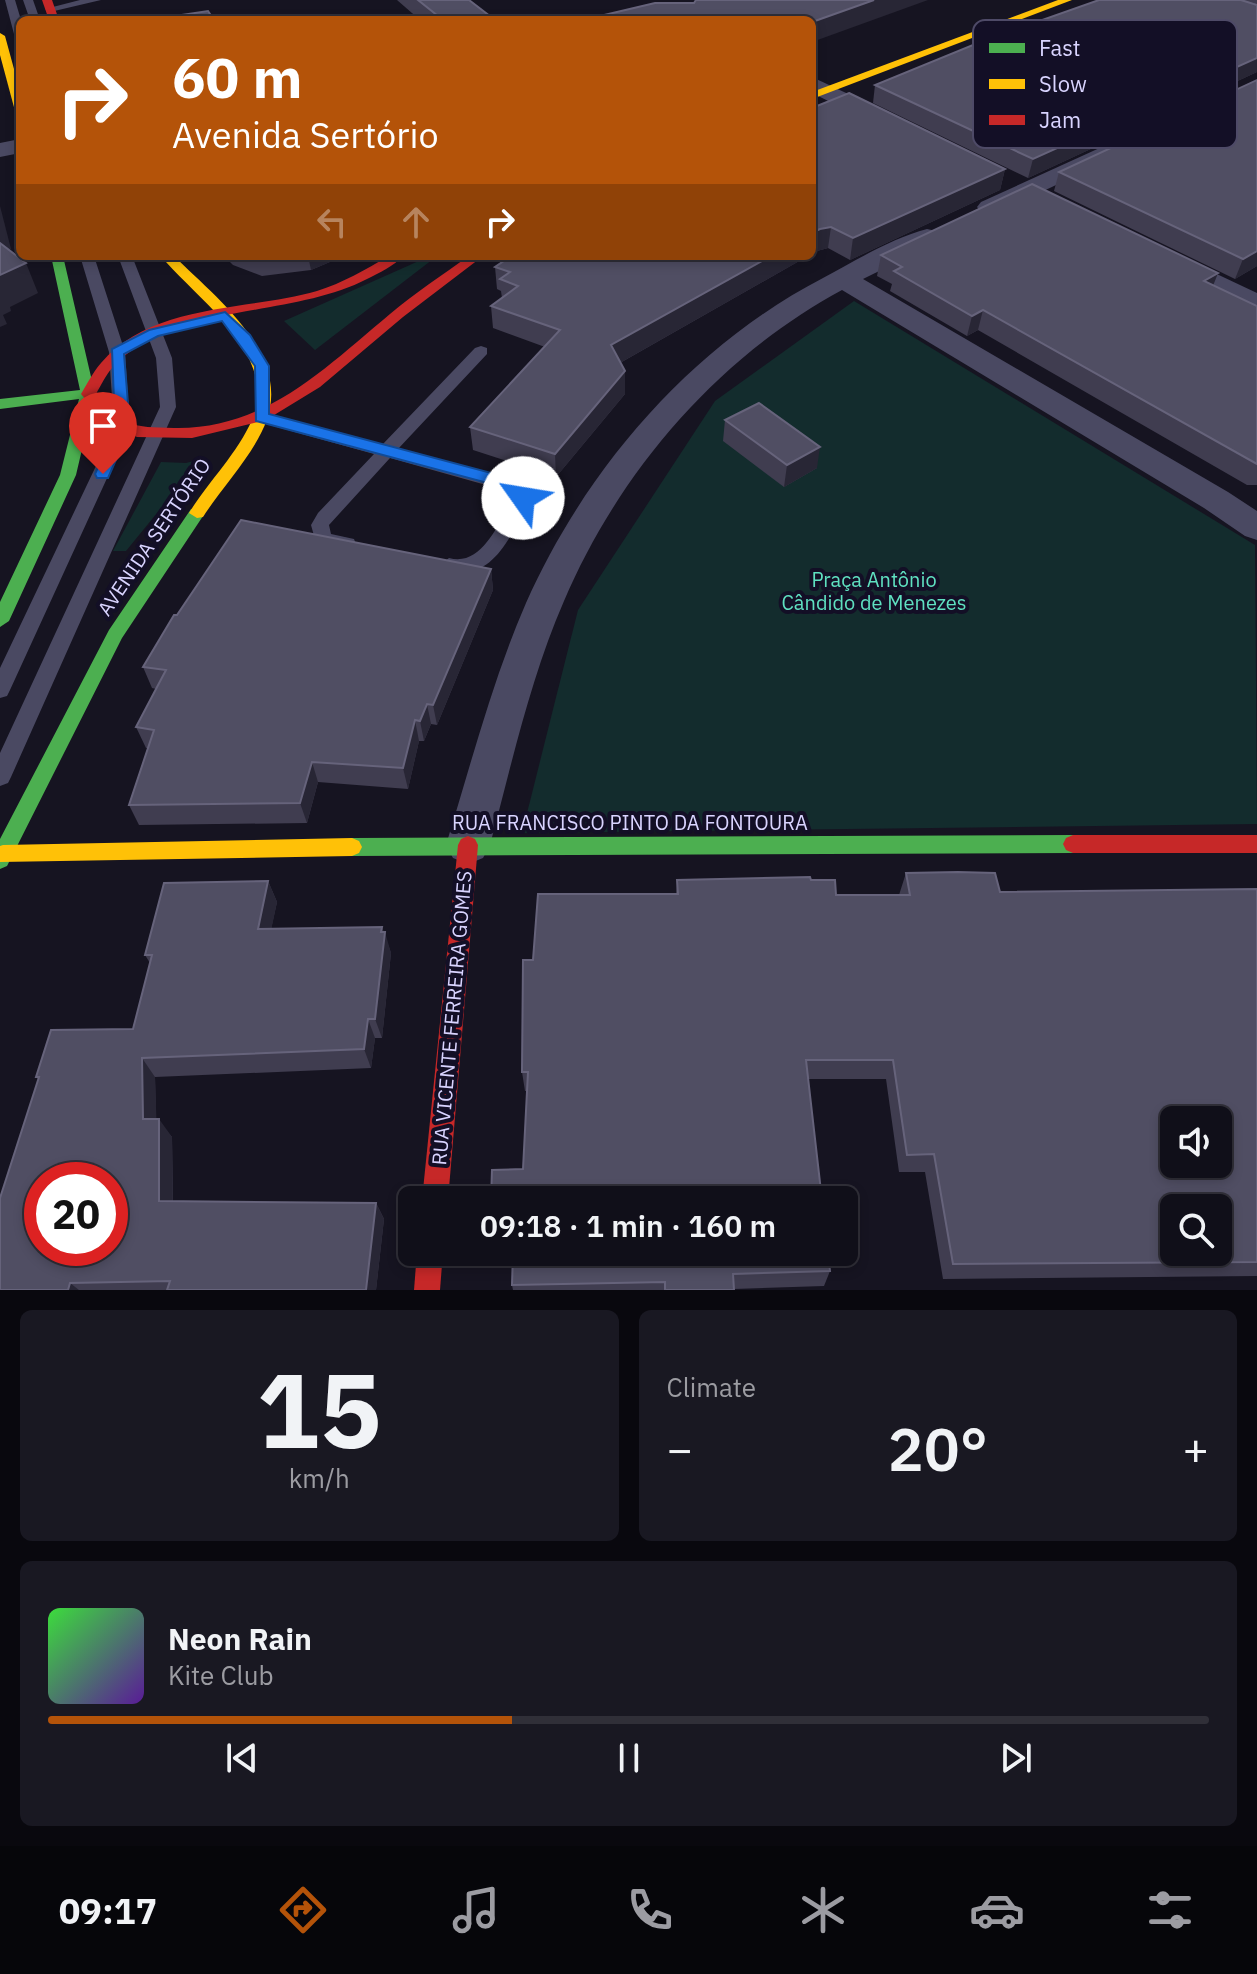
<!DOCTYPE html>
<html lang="en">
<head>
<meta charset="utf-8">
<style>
  body { margin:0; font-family:"IBM Plex Sans",sans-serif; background:#191822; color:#f1f3f6; height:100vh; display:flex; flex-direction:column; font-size:30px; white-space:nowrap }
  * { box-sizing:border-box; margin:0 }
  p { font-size:26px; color:#9c9ca2 }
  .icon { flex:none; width:44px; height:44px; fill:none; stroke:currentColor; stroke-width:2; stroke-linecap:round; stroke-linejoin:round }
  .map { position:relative; height:1290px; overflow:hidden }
  .side { display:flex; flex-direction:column; gap:20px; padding:20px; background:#09080e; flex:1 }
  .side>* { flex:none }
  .top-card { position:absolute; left:16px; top:16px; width:800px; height:244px; border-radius:12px; box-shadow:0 4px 12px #0003,0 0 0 2px #302f38; background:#b45309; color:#fff; overflow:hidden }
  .tools { position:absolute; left:1160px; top:1106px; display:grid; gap:16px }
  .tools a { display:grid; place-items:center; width:72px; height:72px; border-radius:12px; background:#100f19; box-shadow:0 4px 12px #0003,0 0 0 2px #302f38; font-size:40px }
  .speed { position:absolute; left:24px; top:1162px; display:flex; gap:16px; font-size:40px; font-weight:700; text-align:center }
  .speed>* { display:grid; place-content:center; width:104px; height:104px; border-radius:50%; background:#100f19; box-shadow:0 4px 12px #0003,0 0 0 2px #302f38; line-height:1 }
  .speed .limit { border:12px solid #d22; background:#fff; color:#111 }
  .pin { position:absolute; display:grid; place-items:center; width:68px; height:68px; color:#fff; margin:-82px -34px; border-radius:50% 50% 50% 0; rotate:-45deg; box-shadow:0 0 8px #0007 }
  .pin .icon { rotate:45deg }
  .me { position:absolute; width:88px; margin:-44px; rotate:302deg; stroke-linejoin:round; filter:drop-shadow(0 0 6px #0008) }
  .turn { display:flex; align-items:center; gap:28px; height:168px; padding:0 24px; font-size:36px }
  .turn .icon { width:104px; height:104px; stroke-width:2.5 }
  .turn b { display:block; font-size:56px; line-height:68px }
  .lanes { display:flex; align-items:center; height:76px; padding:0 24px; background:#0003; justify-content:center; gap:40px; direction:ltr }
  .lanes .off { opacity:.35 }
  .big { font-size:60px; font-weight:600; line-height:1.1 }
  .side .tile { flex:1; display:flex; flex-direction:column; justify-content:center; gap:12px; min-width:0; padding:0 28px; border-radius:12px; background:#191822 }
  .side .dial { align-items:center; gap:0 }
  .dial b { font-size:104px; line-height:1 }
  .song { display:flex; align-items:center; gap:24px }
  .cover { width:96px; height:96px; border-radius:12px; background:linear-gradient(135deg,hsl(120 70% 55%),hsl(270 70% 35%)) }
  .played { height:8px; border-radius:4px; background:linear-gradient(90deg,#b45309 40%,#302f38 40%) }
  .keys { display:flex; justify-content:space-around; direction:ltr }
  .heat { display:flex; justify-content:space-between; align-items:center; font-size:44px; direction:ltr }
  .side .tiles { flex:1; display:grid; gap:20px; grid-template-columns:1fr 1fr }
  .tile:last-child { grid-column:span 2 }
  .trip { position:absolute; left:398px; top:1186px; width:460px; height:80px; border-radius:12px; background:#100f19; box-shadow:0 4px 12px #0003,0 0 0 2px #302f38; font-weight:600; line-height:80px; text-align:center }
  .menu { display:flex; height:128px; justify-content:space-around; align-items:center; background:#06060a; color:#9c9ca2 }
  .menu .icon { width:56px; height:56px }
  .menu .selected { color:#b45309 }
  .menu b { font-size:36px; color:#f1f3f6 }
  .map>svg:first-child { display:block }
  .green { fill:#132c2d }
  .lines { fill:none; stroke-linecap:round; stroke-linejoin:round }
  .lane { fill:#4a4962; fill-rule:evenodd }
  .street { fill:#4a4962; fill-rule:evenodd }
  .fast { fill:#4caf50; fill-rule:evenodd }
  .slow { fill:#ffc107; fill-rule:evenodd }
  .jam { fill:#c62828; fill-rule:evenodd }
  .wall { fill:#403d50 }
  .shaded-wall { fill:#282635 }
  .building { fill:#504e63; stroke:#66637b; stroke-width:2; fill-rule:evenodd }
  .route { fill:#1a73e8; stroke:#114b97; stroke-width:2 }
  .labels { text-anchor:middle; stroke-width:8; stroke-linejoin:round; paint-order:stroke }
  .street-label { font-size:20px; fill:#d9d4ff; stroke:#130f26 }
  .park-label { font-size:20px; fill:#5fe0c0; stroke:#130f26 }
  .key { fill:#130f26; stroke:#4e4a67; stroke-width:2 }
  .key-label { font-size:22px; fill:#d9d4ff }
</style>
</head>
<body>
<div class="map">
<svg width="1257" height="1290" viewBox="0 0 1257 1290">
  <rect width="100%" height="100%" fill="#161421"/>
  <!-- green -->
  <g class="green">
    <path d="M 430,256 L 437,256 L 315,350 L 284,321 Z"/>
    <path d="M 854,301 L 1255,545 L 1257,824 L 522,833 L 578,610 L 715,401 Z"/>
    <path d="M 201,459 L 126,551 L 113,551 L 161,462 L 186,463 Z"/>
  </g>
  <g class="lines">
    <!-- lane -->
    <g class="lane">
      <path d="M 5,0 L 15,0 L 21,20 L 20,37 L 14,34 Z"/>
      <path d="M 23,0 L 33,0 L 40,20 L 30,20 Z"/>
      <path d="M 80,0 L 101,0 L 50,12 L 45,9 Z"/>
      <path d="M 80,256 L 94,256 L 125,352 L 130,428 L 10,690 L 7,696 L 0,698 L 0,668 L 114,428 L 109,352 Z"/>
      <path d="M 118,256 L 132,256 L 172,358 L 176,407 L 11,777 L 8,783 L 0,786 L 0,753 L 160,407 L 156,358 Z"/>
      <path d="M 481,346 L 487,348 L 487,354 L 398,449 L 528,485 L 532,498 C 509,535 495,585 442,570 L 440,565 L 449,558 C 483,567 498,522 514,498 L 514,493 L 390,458 L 329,525 L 331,534 L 354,539 L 356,544 L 354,549 L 347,550 L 316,543 L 311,525 L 318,513 L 374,454 L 255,421 L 255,413 L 261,412 L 382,445 L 475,348 Z"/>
    </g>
    <!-- street -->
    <g class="street">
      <path d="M 812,77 L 893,115 L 897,120 L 893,125 L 877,125 L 812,93 Z"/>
      <path d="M 20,139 L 20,153 L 0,157 L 0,143 Z"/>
      <path d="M 1104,146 L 1116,153 L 1113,158 L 999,212 L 981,212 L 977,207 L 981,202 Z"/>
      <path d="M 927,229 L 936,231 L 940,237 L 936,243 L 863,279 L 1228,492 L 1257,511 L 1257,540 L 1245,536 L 1204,508 L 842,290 C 718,357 619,472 564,601 C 530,679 512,763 490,845 L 483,858 L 468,864 L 453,858 L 446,845 C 471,764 492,681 526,603 C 586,468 692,346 823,278 C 855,261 892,238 927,229 Z"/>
      <path d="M 1170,252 L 1257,293 L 1257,313 L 1160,266 L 1156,260 L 1160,254 Z"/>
    </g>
    <!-- fast -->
    <g class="fast">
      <path d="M 51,256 L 63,256 L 95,394 L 76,475 L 9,621 L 0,627 L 0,602 L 60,475 L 79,399 L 0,409 L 0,399 L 80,390 Z"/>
      <path d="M 197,508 L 205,513 L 122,638 L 7,866 L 0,869 L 0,839 L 109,630 L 191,509 Z"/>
      <path d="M 1073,835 L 1080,838 L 1083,844 L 1080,850 L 1073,853 L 352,856 L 345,853 L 342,847 L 345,841 L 352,838 Z"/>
    </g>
    <!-- slow -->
    <g class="slow">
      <path d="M 1058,0 L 1072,0 L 812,99 L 812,92 Z"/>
      <path d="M 0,33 L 5,36 L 20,91 L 20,114 L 15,111 L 0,55 Z"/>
      <path d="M 161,256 L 174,256 C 214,296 290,353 267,419 C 256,452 222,487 203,517 L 197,518 L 189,513 C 208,482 237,454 252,420 C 280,354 196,299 161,256 Z"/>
      <path d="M 352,838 L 359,841 L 362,847 L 359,853 L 352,856 L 0,862 L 0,846 L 3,845 Z"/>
    </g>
    <!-- jam -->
    <g class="jam">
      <path d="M 42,0 L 52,0 L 59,20 L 49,20 Z"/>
      <path d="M 388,256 L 403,256 C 394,266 379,273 367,279 C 290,319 172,302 112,368 C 106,375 101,385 96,394 C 125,427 131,427 174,428 C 265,430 325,368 390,314 C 415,293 442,275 469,256 L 483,256 L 403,317 L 320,387 L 266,420 L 192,438 L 137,437 L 107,425 L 81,394 C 87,384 93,372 101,363 C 152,303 248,311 317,291 C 342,283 366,270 388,256 Z"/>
      <path d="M 1073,835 L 1257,835 L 1257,853 L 1073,853 L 1066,850 L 1063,844 L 1066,838 Z"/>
      <path d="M 468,836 L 475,839 L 478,845 L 448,1200 L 422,1200 L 458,845 L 461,839 Z"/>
      <path d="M 417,1252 L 443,1252 L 440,1290 L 414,1290 Z"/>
    </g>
  </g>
  <!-- wall -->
  <g class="wall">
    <path d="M 397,0 L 469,0 L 495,20 L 420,20 Z"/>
    <path d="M 1099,0 L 1257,0 L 1257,72 L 1028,178 L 873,103 L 875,85 L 1031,24 Z"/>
    <path d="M 812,108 L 1005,169 L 1000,190 L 850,260 L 828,248 L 817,251 L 812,254 Z"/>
    <path d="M 1059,172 L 1257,266 L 1235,279 L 1054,191 Z"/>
    <path d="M 881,255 L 1218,273 L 1213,286 L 1257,306 L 1257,485 L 1247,485 L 978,330 L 967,336 L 890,291 L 892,284 L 877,276 Z"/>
    <path d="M 224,256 L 344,256 L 311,270 L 262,276 L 233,265 Z"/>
    <path d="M 808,256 L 620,363 L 625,394 L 556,477 L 473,450 L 470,427 L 545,347 L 493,328 L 491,306 L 502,298 L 501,291 L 497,289 L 495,267 Z"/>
    <path d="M 725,420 L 817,468 L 784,487 L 723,441 Z"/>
    <path d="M 491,569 L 493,590 L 437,725 L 431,724 L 424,741 L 419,741 L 408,789 L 318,782 L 307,823 L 139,825 L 129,805 L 148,748 L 146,748 L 136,727 L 156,689 L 152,688 L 143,667 L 177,615 Z"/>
    <path d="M 906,873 L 1000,892 L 1257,889 L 1257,1276 L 943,1279 L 925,1172 L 899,1172 L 886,1079 L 808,1079 L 523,1169 L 527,1091 L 525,1091 L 522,1072 L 533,960 L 676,894 L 677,880 L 811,880 L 836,895 L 899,895 Z"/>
    <path d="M 268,881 L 277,902 L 271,929 L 382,927 L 391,953 L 382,1038 L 375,1038 L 371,1068 L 155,1077 L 156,1119 L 172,1137 L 173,1201 L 376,1203 L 384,1219 L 376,1290 L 0,1290 L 38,1079 L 36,1077 L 133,1029 L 150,963 L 145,955 Z"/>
    <path d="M 513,1252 L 830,1271 L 824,1286 L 734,1289 L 734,1290 L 513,1290 L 512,1285 Z"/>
  </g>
  <!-- shaded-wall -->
  <g class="shaded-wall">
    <path d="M 874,0 L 928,0 L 812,42 L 812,22 Z"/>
    <path d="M 1257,58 L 1257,72 L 1028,178 L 1033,159 Z"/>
    <path d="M 1005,169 L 1000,190 L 850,260 L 853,238 Z"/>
    <path d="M 0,206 L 11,249 L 0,252 Z"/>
    <path d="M 831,227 L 828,248 L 817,251 L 812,254 L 812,233 L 820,229 Z"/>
    <path d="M 1257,251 L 1257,266 L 1235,279 L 1243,259 Z"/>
    <path d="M 308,256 L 344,256 L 311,270 Z"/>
    <path d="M 771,256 L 808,256 L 611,368 L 611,345 Z"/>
    <path d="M 26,263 L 38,293 L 10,307 L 11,311 L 3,315 L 7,324 L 0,327 L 0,275 Z"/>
    <path d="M 1218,273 L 1210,293 L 1204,281 Z"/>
    <path d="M 983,310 L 978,330 L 967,336 L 972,316 Z"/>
    <path d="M 625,371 L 625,394 L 556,477 L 555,454 Z"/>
    <path d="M 820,447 L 817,468 L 784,487 L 787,465 Z"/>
    <path d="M 491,569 L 493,590 L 437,725 L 433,705 Z"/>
    <path d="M 427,704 L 431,724 L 424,741 L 420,721 Z"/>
    <path d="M 415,720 L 419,741 L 408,789 L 403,768 Z"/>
    <path d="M 312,762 L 318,782 L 307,823 L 300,803 Z"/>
    <path d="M 268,881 L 277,902 L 267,950 L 258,929 Z"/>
    <path d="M 382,927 L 384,936 L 385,932 L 391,953 L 382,1038 L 375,1019 Z"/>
    <path d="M 368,1019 L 375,1038 L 371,1068 L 364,1049 Z"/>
    <path d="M 142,1058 L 155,1077 L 157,1137 L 143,1119 Z"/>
    <path d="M 159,1119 L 172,1137 L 173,1217 L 159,1201 Z"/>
    <path d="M 376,1203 L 384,1219 L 376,1290 L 366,1290 Z"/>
    <path d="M 70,1283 L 79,1290 L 68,1290 Z"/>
  </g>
  <!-- building -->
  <g class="building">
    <path d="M 418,0 L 469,0 L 495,20 L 443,20 Z"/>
    <path d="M 696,0 L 874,0 L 812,22 L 812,20 L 583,20 L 655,3 L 694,3 Z"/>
    <path d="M 1099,0 L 1241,0 L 1257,5 L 1257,58 L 1033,159 L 875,85 L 1027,23 L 1031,24 Z"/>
    <path d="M 208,11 L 214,20 L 170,20 L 168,17 Z"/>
    <path d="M 1257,80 L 1257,251 L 1243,259 L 1059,172 Z"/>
    <path d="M 849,93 L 1005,169 L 853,238 L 831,227 L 820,229 L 812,233 L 812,108 Z"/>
    <path d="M 1032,184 L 1218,273 L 1204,281 L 1257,306 L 1257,464 L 983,310 L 972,316 L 894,271 L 902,267 L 881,255 Z"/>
    <path d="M 0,243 L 26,263 L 0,275 Z"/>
    <path d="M 511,256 L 771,256 L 611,345 L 625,371 L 555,454 L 470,427 L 560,330 L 491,306 L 518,286 L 500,279 L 510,272 L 495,267 Z"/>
    <path d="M 759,403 L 820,447 L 787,465 L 725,420 Z"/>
    <path d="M 241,520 L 491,569 L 433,705 L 427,704 L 420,721 L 415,720 L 403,768 L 312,762 L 300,803 L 129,805 L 154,730 L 136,727 L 166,670 L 143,667 L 174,615 L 177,615 Z"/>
    <path d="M 958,872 L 995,873 L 1000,892 L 1257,889 L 1257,1262 L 953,1264 L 934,1154 L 907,1155 L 893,1060 L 806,1060 L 822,1200 L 491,1200 L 492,1170 L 523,1169 L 528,1072 L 522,1072 L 523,960 L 533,960 L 538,894 L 678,894 L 677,880 L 810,877 L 811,880 L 835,880 L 836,895 L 910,895 L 906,873 ZM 1174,1120 L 1218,1120 L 1218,1164 L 1174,1164 ZM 1174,1208 L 1218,1208 L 1218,1252 L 1174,1252 Z"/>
    <path d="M 268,881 L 258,929 L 382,927 L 381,932 L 385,932 L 375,1019 L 368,1019 L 364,1049 L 142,1058 L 143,1119 L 159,1119 L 159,1201 L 376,1203 L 366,1290 L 167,1290 L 170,1281 L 70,1283 L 68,1290 L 0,1290 L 0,1198 L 39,1077 L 36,1077 L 51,1030 L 133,1029 L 152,955 L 145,955 L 164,883 ZM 42,1180 L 110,1180 L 110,1248 L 42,1248 Z"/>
    <path d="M 513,1252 L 828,1252 L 830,1271 L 733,1274 L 734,1290 L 665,1290 L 665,1282 L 512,1285 Z"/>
  </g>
  <!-- route -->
  <path class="route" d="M 225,312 L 250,335 L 269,366 L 269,414 L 521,481 L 530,489 L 531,498 L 523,503 L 517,501 L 510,489 L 256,421 L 255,366 L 222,321 L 158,336 L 124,354 L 130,428 L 108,478 L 97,478 L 95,474 L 115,428 L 112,349 L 149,330 Z"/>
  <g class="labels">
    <!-- street labels -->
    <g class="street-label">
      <text transform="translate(154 537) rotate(-56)" y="7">AVENIDA SERTÓRIO</text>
      <text x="630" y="830">RUA FRANCISCO PINTO DA FONTOURA</text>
      <text transform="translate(452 1018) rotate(-85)" y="7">RUA VICENTE FERREIRA GOMES</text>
    </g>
    <!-- park labels -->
    <g class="park-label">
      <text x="874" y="587">Praça Antônio<tspan x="874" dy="23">Cândido de Menezes</tspan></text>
    </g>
  </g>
  <!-- legend -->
  <rect x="973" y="20" width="264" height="128" rx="12" class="key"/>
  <rect x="989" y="43" width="36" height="10" fill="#4caf50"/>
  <rect x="989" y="79" width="36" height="10" fill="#ffc107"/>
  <rect x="989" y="115" width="36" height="10" fill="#c62828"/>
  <g class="key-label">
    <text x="1039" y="56">Fast</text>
    <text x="1039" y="92">Slow</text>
    <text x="1039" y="128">Jam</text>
  </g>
</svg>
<div class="tools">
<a><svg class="icon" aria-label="sound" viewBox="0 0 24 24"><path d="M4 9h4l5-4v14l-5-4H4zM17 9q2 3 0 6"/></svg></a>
<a><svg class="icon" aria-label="search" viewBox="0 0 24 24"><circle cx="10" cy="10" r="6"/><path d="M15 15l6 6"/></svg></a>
</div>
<div class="speed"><div class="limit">20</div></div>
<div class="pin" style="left:103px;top:474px;background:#d93025"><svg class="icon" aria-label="arrive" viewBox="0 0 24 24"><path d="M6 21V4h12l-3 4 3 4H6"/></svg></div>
<svg class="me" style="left:523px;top:498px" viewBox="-20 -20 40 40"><circle r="19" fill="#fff"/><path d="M0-13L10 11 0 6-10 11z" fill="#1a73e8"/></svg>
<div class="trip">09:18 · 1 min · 160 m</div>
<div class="top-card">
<div class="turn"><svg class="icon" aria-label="right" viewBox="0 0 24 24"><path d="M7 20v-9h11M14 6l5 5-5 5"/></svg><div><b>60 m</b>Avenida Sertório</div></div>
<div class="lanes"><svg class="icon off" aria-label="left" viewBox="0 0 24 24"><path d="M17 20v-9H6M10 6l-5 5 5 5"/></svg><svg class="icon off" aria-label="ahead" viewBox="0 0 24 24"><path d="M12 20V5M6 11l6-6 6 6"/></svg><svg class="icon" aria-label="right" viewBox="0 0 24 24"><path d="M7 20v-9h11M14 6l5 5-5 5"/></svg></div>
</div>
</div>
<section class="side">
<div class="tiles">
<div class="tile dial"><b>15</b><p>km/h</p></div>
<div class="tile"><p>Climate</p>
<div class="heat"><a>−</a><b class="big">20°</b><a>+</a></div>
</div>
<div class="tile">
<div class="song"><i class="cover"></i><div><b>Neon Rain</b><p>Kite Club</p></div></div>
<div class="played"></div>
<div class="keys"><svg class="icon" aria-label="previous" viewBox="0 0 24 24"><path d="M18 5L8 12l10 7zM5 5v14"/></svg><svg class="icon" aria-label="pause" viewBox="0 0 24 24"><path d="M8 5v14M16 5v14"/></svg><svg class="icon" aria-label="next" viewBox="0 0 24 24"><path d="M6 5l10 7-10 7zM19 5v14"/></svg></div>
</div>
</div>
</section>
<nav class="menu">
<b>09:17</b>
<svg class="icon selected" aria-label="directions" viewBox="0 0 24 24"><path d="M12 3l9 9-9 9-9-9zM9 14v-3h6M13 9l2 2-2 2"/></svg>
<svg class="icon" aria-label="music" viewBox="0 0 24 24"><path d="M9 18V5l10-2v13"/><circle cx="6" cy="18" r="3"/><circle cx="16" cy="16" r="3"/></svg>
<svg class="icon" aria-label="phone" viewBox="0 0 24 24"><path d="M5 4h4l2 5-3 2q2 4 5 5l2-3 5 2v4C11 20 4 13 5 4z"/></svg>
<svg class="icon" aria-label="climate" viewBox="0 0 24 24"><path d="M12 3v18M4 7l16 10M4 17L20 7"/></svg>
<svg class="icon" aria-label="car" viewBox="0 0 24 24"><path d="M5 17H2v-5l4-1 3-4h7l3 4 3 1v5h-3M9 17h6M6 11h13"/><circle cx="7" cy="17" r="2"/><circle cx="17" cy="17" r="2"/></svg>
<svg class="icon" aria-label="filters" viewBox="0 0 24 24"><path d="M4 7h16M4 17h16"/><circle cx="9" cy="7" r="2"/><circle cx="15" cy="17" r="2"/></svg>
</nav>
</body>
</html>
